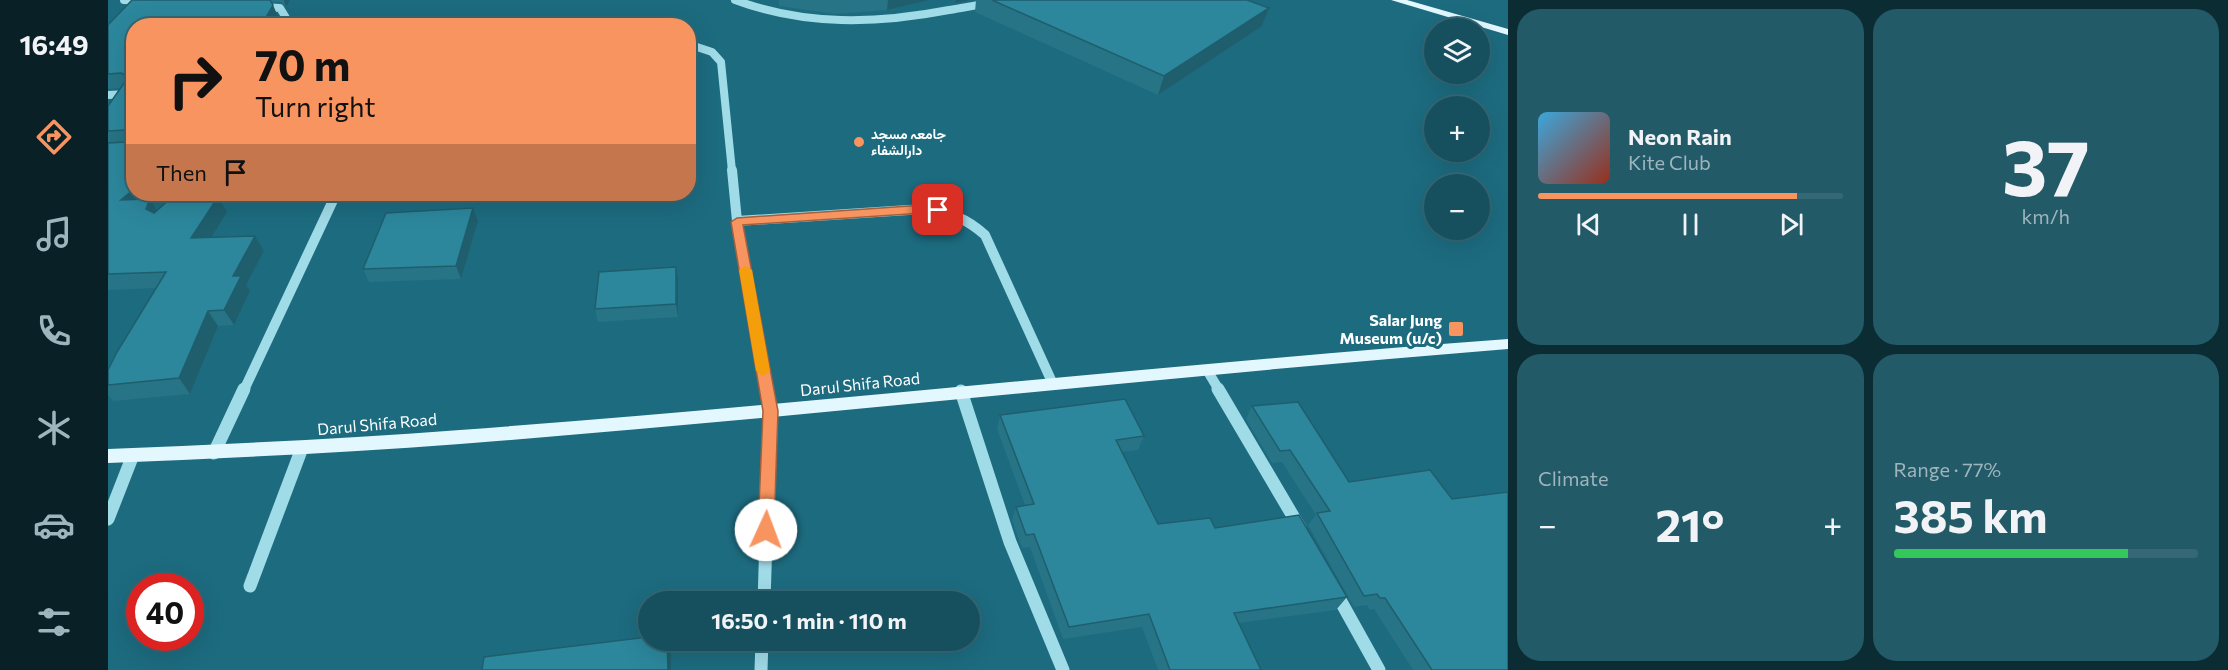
<!DOCTYPE html>
<html lang="en">
<head>
<meta charset="utf-8">
<style>
  body { margin:0; font-family:Commissioner,Vazirmatn,sans-serif; background:#235a68; color:#f1f3f6; height:100vh; display:flex; flex-direction:column; font-size:22px; white-space:nowrap }
  * { box-sizing:border-box; margin:0 }
  p { font-size:20px; color:#9eb5bd }
  .icon { flex:none; width:33px; height:33px; fill:none; stroke:currentColor; stroke-width:2; stroke-linecap:round; stroke-linejoin:round }
  .map { position:relative; flex:1; overflow:hidden }
  .side { display:flex; flex-direction:column; gap:9px; padding:9px; background:#0c2c34; width:720px }
  .side>* { flex:none }
  .banner { position:absolute; left:18px; top:18px; width:570px; height:183px; border-radius:24px; box-shadow:0 6px 24px #0002,0 0 0 2px #356774; background:#f8945f; color:#111; overflow:hidden }
  .controls { position:absolute; left:1316px; top:18px; display:grid; gap:12px }
  .controls a { display:grid; place-items:center; width:66px; height:66px; border-radius:50%; background:#16505f; box-shadow:0 6px 24px #0002,0 0 0 2px #356774; font-size:30px }
  .speed { position:absolute; left:18px; top:573px; display:flex; gap:12px; font-size:30px; font-weight:700; text-align:center }
  .speed>* { display:grid; place-content:center; width:78px; height:78px; border-radius:50%; background:#16505f; box-shadow:0 6px 24px #0002,0 0 0 2px #356774; line-height:1 }
  .speed .limit { border:9px solid #d22; background:#fff; color:#111 }
  .pin { position:absolute; display:grid; place-items:center; width:51px; height:51px; color:#fff; margin:-26px; border-radius:12px; box-shadow:0 3px 9px #0006 }
  .me { position:absolute; width:66px; margin:-33px; rotate:2deg; stroke-linejoin:round; filter:drop-shadow(0 0 4px #0008) }
  .turn { display:flex; align-items:center; gap:21px; height:126px; padding:0 30px; font-size:27px }
  .turn .icon { width:78px; height:78px; stroke-width:2.5 }
  .turn b { display:block; font-size:42px; line-height:51px }
  .then { display:flex; align-items:center; height:57px; padding:0 30px; background:#0003; gap:12px; font-size:22px }
  .big { font-size:45px; font-weight:700; line-height:1.1 }
  .side .card { flex:1; display:flex; flex-direction:column; justify-content:center; gap:9px; min-width:0; padding:0 21px; border-radius:24px; background:#235a68 }
  .side .dial { align-items:center; gap:0 }
  .dial b { font-size:78px; line-height:1 }
  .song { display:flex; align-items:center; gap:18px }
  .cover { width:72px; height:72px; border-radius:9px; background:linear-gradient(135deg,hsl(200 70% 55%),hsl(10 70% 35%)) }
  .played { height:6px; border-radius:3px; background:linear-gradient(90deg,#f8945f 85%,#356774 85%) }
  .keys { display:flex; justify-content:space-around; direction:ltr }
  .heat { display:flex; justify-content:space-between; align-items:center; font-size:33px; direction:ltr }
  .charge { height:9px; border-radius:4px; background:linear-gradient(90deg,#34c759 77%,#356774 0) }
  .side .tiles { flex:1; display:grid; gap:9px; grid-template-columns:repeat(2,1fr) }
  .trip { position:absolute; left:530px; top:591px; width:342px; height:60px; border-radius:30px; background:#16505f; box-shadow:0 6px 24px #0002,0 0 0 2px #356774; font-weight:700; line-height:60px; text-align:center }
  main { display:flex; flex:1; min-height:0 }
  .dock { display:flex; flex-direction:column; width:108px; justify-content:space-around; align-items:center; background:#092026; color:#9eb5bd }
  .dock .icon { width:42px; height:42px }
  .dock .on { color:#f8945f }
  .dock b { font-size:27px; color:#f1f3f6 }
  .map>svg:first-child { display:block }
  .lines { fill:none; stroke-linecap:round; stroke-linejoin:round }
  .minor-far2 { stroke:#a0dbe8; stroke-width:8 }
  .minor-far1 { stroke:#a0dbe8; stroke-width:10 }
  .minor { stroke:#a0dbe8; stroke-width:13 }
  .major { fill:#e3f7fe; fill-rule:evenodd }
  .wall { fill:#267486 }
  .shaded-wall { fill:#1f5e6d }
  .building { fill:#2c879c; stroke:#1f5e6d; stroke-width:1.5 }
  .route { fill:#f8945f; stroke:#a1603e; stroke-width:1.5 }
  .slow { fill:#f59e0b }
  .poi-dot { fill:#f8945f; stroke:#1d6b7f; stroke-width:2 }
  .labels { text-anchor:middle; stroke-width:6; stroke-linejoin:round; paint-order:stroke }
  .far-poi-label { font-size:14px; font-weight:bold; fill:#fff; stroke:#1d6b7f; text-anchor:start }
  .poi-label { font-size:16px; font-weight:bold; fill:#fff; stroke:#1d6b7f; text-anchor:end }
  .street-label { font-size:16px; fill:#fff; stroke:#1d6b7f }
</style>
</head>
<body>
<main>
<nav class="dock">
<b>16:49</b>
<svg class="icon on" aria-label="directions" viewBox="0 0 24 24"><path d="M12 3l9 9-9 9-9-9zM9 14v-3h6M13 9l2 2-2 2"/></svg>
<svg class="icon" aria-label="music" viewBox="0 0 24 24"><path d="M9 18V5l10-2v13"/><circle cx="6" cy="18" r="3"/><circle cx="16" cy="16" r="3"/></svg>
<svg class="icon" aria-label="phone" viewBox="0 0 24 24"><path d="M5 4h4l2 5-3 2q2 4 5 5l2-3 5 2v4C11 20 4 13 5 4z"/></svg>
<svg class="icon" aria-label="climate" viewBox="0 0 24 24"><path d="M12 3v18M4 7l16 10M4 17L20 7"/></svg>
<svg class="icon" aria-label="car" viewBox="0 0 24 24"><path d="M5 17H2v-5l4-1 3-4h7l3 4 3 1v5h-3M9 17h6M6 11h13"/><circle cx="7" cy="17" r="2"/><circle cx="17" cy="17" r="2"/></svg>
<svg class="icon" aria-label="filters" viewBox="0 0 24 24"><path d="M4 7h16M4 17h16"/><circle cx="9" cy="7" r="2"/><circle cx="15" cy="17" r="2"/></svg>
</nav>
<div class="map">
<svg width="1400" height="670" viewBox="0 0 1400 670">
  <rect width="100%" height="100%" fill="#1d6b7f"/>
  <g class="lines">
    <!-- minor-far2 -->
    <g class="minor-far2">
      <path d="M 16,0 L 37,1"/>
      <path d="M 627,0 C 697,26 768,24 841,10 C 858,7 875,5 891,0"/>
      <path d="M 154,7 L 172,8 L 183,26"/>
      <path d="M 580,44 L 604,52 L 613,62 L 624,171"/>
      <path d="M 0,95 L 21,94"/>
    </g>
    <!-- minor-far1 -->
    <g class="minor-far1">
      <path d="M 624,170 L 629,221 L 658,390"/>
      <path d="M 68,209 L 82,194"/>
      <path d="M 629,221 L 816,209 C 841,212 858,218 877,235 L 944,382"/>
      <path d="M 1099,370 L 1111,390"/>
      <path d="M 136,390 L 228,194"/>
    </g>
    <!-- minor -->
    <g class="minor">
      <path d="M 1110,389 L 1192,528"/>
      <path d="M 853,391 L 902,542 L 955,670"/>
      <path d="M 106,453 L 136,389"/>
      <path d="M 0,519 L 25,455"/>
      <path d="M 142,586 L 194,448"/>
      <path d="M 1227,591 L 1271,670"/>
      <path d="M 656,602 L 662,411 L 658,389"/>
      <path d="M 653,670 L 654,640"/>
    </g>
    <!-- major -->
    <g class="major">
      <path d="M 1283,0 L 1299,0 L 1400,29 L 1400,35 Z"/>
      <path d="M 1400,339 L 1400,349 C 1050,377 702,417 352,444 C 235,453 118,458 0,463 L 0,449 C 118,444 235,439 352,430 C 702,404 1050,365 1400,339 Z"/>
    </g>
  </g>
  <!-- wall -->
  <g class="wall">
    <path d="M 24,0 L 182,0 L 178,7 L 172,2 L 163,2 L 171,19 L 168,26 L 26,26 L 26,194 L 47,194 L 41,199 L 49,210 L 119,212 L 103,237 L 147,236 L 156,251 L 138,285 L 142,291 L 126,325 L 110,326 L 82,394 L 5,401 L 0,395 L 0,370 L 48,288 L 0,290 L 0,106 L 12,88 L 0,89 L 0,25 Z"/>
    <path d="M 671,0 L 821,0 L 779,10 L 727,14 L 671,6 Z"/>
    <path d="M 868,0 L 1139,0 L 1161,8 L 1154,26 L 1050,95 L 867,12 Z"/>
    <path d="M 365,208 L 370,221 L 353,279 L 261,282 L 255,269 Z"/>
    <path d="M 570,280 L 570,317 L 490,322 L 487,309 Z"/>
    <path d="M 1144,406 L 1241,482 L 1400,670 L 1305,670 L 1266,609 L 1262,610 L 1259,605 L 1246,607 L 1200,525 L 1208,515 L 1174,462 L 1164,463 L 1138,419 Z"/>
    <path d="M 892,415 L 1036,436 L 1030,450 L 1014,452 L 1050,524 L 1107,528 L 1239,597 L 1228,610 L 1131,623 L 1153,670 L 1050,670 L 1034,627 L 955,639 L 922,547 L 914,548 L 904,520 L 908,507 L 917,505 L 889,429 Z"/>
  </g>
  <!-- shaded-wall -->
  <g class="shaded-wall">
    <path d="M 176,0 L 182,0 L 178,7 L 176,1 Z"/>
    <path d="M 780,0 L 821,0 L 779,10 Z"/>
    <path d="M 848,0 L 863,0 L 847,3 Z"/>
    <path d="M 165,5 L 171,19 L 168,26 L 153,26 Z"/>
    <path d="M 1161,8 L 1154,26 L 1050,95 L 1056,76 Z"/>
    <path d="M 26,189 L 26,194 L 47,194 L 24,216 L 13,200 Z"/>
    <path d="M 110,197 L 119,212 L 93,254 L 83,238 Z"/>
    <path d="M 42,199 L 52,215 L 48,225 L 38,209 Z"/>
    <path d="M 365,208 L 370,221 L 353,279 L 348,266 Z"/>
    <path d="M 147,236 L 156,251 L 138,285 L 142,291 L 126,325 L 116,310 L 125,276 Z"/>
    <path d="M 568,267 L 570,280 L 570,317 L 568,304 Z"/>
    <path d="M 100,311 L 110,326 L 82,394 L 71,378 Z"/>
    <path d="M 559,640 L 560,640 L 563,650 L 563,670 L 560,670 Z"/>
  </g>
  <!-- building -->
  <g class="building">
    <path d="M 24,0 L 162,0 L 165,5 L 153,26 L 26,26 L 26,189 L 13,200 L 42,199 L 38,209 L 46,213 L 63,198 L 110,197 L 83,238 L 147,236 L 125,276 L 133,276 L 116,310 L 100,311 L 71,378 L 0,385 L 0,370 L 9,352 L 58,272 L 0,274 L 0,143 L 17,142 L 22,136 L 17,130 L 0,131 L 0,106 L 21,76 L 13,73 L 0,74 L 0,25 Z"/>
    <path d="M 884,0 L 1139,0 L 1161,8 L 1056,76 Z"/>
    <path d="M 365,208 L 348,266 L 255,269 L 278,213 Z"/>
    <path d="M 568,267 L 568,304 L 487,309 L 491,272 Z"/>
    <path d="M 1017,399 L 1036,436 L 1008,440 L 1050,524 L 1102,518 L 1107,528 L 1191,515 L 1239,597 L 1126,613 L 1153,670 L 1062,670 L 1041,614 L 961,627 L 926,534 L 918,535 L 908,507 L 926,504 L 892,415 Z"/>
    <path d="M 1190,402 L 1241,482 L 1322,470 L 1344,499 L 1400,492 L 1400,670 L 1324,670 L 1277,598 L 1272,598 L 1269,594 L 1256,596 L 1209,513 L 1222,511 L 1182,450 L 1172,451 L 1144,406 Z"/>
    <path d="M 540,637 L 540,640 L 559,640 L 560,670 L 374,670 L 376,657 Z"/>
  </g>
  <!-- route -->
  <path class="route" d="M 816,205 L 834,208 L 836,210 L 830,214 L 816,213 L 635,225 L 670,411 L 666,530 L 664,535 L 658,537 L 652,535 L 650,530 L 655,411 L 623,222 L 629,218 Z"/>
  <!-- slow -->
  <path class="slow" d="M 637,266 L 644,270 L 662,371 L 655,376 L 648,371 L 631,270 Z"/>
  <!-- markers -->
  <g class="poi-dot">
    <circle cx="751" cy="142" r="6"/>
    <rect x="1340" y="321" width="16" height="16" rx="3"/>
  </g>
  <g class="labels">
    <!-- far-poi labels -->
    <g class="far-poi-label">
      <text x="763" y="139">جامعہ مسجد<tspan x="763" dy="16">دارالشفاء</tspan></text>
    </g>
    <!-- poi labels -->
    <g class="poi-label">
      <text x="1334" y="326">Salar Jung<tspan x="1334" dy="18">Museum (u/c)</tspan></text>
    </g>
    <!-- street labels -->
    <g class="street-label">
      <text transform="translate(752 384) rotate(-6)" y="6">Darul Shifa Road</text>
      <text transform="translate(269 424) rotate(-5)" y="6">Darul Shifa Road</text>
    </g>
  </g>
</svg>
<div class="controls">
<a><svg class="icon" aria-label="layers" viewBox="0 0 24 24"><path d="M12 4l9 5-9 5-9-5zM3 14l9 5 9-5"/></svg></a>
<a>+</a>
<a>−</a>
</div>
<div class="speed"><div class="limit">40</div></div>
<div class="pin" style="left:830px;top:210px;background:#d93025"><svg class="icon" aria-label="arrive" viewBox="0 0 24 24"><path d="M6 21V4h12l-3 4 3 4H6"/></svg></div>
<svg class="me" style="left:658px;top:530px" viewBox="-20 -20 40 40"><circle r="19" fill="#fff"/><path d="M0-13L10 11 0 6-10 11z" fill="#f8945f"/></svg>
<div class="trip">16:50 · 1 min · 110 m</div>
<div class="banner">
<div class="turn"><svg class="icon" aria-label="right" viewBox="0 0 24 24"><path d="M7 20v-9h11M14 6l5 5-5 5"/></svg><div><b>70 m</b>Turn right</div></div>
<div class="then">Then<svg class="icon" aria-label="arrive" viewBox="0 0 24 24"><path d="M6 21V4h12l-3 4 3 4H6"/></svg></div>
</div>
</div>
<section class="side">
<div class="tiles">
<div class="card">
<div class="song"><i class="cover"></i><div><b>Neon Rain</b><p>Kite Club</p></div></div>
<div class="played"></div>
<div class="keys"><svg class="icon" aria-label="previous" viewBox="0 0 24 24"><path d="M18 5L8 12l10 7zM5 5v14"/></svg><svg class="icon" aria-label="pause" viewBox="0 0 24 24"><path d="M8 5v14M16 5v14"/></svg><svg class="icon" aria-label="next" viewBox="0 0 24 24"><path d="M6 5l10 7-10 7zM19 5v14"/></svg></div>
</div>
<div class="card dial"><b>37</b><p>km/h</p></div>
<div class="card"><p>Climate</p>
<div class="heat"><a>−</a><b class="big">21°</b><a>+</a></div>
</div>
<div class="card"><p>Range · 77%</p><b class="big">385 km</b><div class="charge"></div></div>
</div>
</section>
</main>
</body>
</html>
